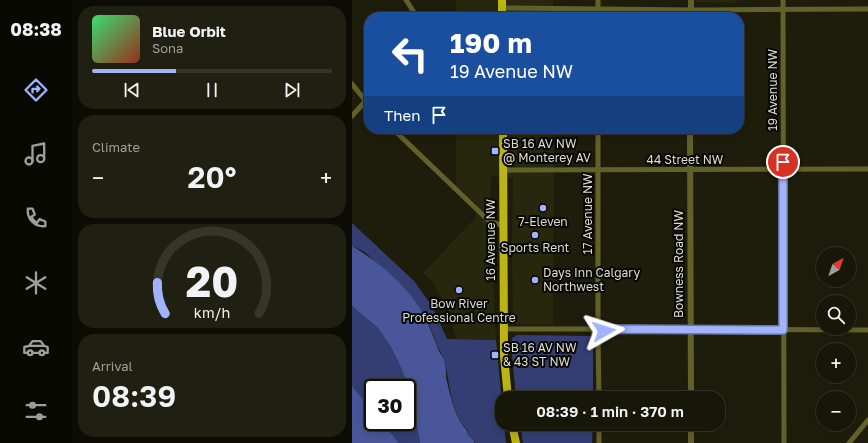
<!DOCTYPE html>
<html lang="en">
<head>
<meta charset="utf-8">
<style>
  body { margin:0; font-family:"Golos Text",sans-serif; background:#1f1f12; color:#f1f3f6; height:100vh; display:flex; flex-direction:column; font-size:15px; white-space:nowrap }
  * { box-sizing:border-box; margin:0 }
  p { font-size:13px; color:#9e9f9c }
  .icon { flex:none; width:22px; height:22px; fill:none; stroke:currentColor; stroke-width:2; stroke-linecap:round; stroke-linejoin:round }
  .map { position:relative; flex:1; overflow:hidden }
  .details { display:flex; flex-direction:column; gap:6px; padding:6px; background:#0c0c05; width:280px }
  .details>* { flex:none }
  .guide { position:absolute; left:12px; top:12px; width:380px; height:122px; border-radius:16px; box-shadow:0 2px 10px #0003,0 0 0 1px #35352a; background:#1a4fa0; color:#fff; overflow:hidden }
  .needle { width:26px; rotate:40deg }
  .buttons { position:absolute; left:464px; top:247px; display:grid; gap:8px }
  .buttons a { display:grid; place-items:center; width:40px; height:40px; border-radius:50%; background:#161609; box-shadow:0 2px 10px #0003,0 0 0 1px #35352a; font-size:20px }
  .speed { position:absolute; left:12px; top:379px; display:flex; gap:8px; font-size:20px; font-weight:700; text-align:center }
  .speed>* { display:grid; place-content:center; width:52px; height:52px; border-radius:50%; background:#161609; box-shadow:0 2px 10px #0003,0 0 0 1px #35352a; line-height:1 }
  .speed .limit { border:2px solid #111; border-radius:6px; background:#fff; color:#111 }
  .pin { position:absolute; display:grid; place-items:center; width:34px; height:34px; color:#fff; margin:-17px; border:2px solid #fff; border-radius:50%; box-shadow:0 1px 4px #0007 }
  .me { position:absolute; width:44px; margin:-22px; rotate:84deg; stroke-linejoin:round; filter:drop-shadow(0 0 3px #0008) }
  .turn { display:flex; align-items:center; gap:14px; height:84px; padding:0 20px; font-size:18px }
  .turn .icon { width:52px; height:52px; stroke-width:2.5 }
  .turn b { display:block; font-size:28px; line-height:34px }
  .then { display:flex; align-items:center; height:38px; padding:0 20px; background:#0003; gap:8px; font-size:15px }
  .big { font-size:30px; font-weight:600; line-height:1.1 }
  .details .widget { flex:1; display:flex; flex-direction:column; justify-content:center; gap:6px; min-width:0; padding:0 14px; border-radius:16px; background:#1f1f12 }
  .details .dial { align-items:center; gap:0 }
  .dial svg { height:104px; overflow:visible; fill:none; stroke:#35352a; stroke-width:7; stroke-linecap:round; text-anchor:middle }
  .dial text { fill:#f1f3f6; stroke:none }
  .song { display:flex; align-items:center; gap:12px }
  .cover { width:48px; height:48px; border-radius:6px; background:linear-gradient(135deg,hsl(140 70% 55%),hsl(10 70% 35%)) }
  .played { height:4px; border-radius:2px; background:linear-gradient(90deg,#a0b3fd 35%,#35352a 35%) }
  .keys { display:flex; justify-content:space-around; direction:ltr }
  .heat { display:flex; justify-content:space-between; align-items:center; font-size:22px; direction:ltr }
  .trip { position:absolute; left:143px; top:391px; width:230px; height:40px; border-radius:16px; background:#161609; box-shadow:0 2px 10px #0003,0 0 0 1px #35352a; font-weight:600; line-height:40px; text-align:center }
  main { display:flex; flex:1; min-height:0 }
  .dock { display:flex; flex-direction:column; width:72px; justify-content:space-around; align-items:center; background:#090904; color:#9e9f9c }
  .dock .icon { width:28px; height:28px }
  .dock .selected { color:#a0b3fd }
  .dock b { font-size:18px; color:#f1f3f6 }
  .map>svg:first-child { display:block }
  .built { fill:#27270e }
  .green { fill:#343e73 }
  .water { fill:#49579a }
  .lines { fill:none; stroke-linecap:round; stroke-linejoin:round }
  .minor { stroke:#63612a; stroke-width:5 }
  .tertiary { stroke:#63612a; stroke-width:6 }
  .trunk { stroke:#bab414; stroke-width:8 }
  .route-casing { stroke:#6874a4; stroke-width:10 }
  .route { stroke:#a0b3fd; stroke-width:7 }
  .poi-dot { fill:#a0b3fd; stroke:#070703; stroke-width:1.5 }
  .labels { text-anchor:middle; stroke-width:4; stroke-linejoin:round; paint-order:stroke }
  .street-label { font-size:12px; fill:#dcdcd1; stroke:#070703 }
  .poi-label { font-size:12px; fill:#dcdcd1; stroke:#070703; text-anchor:start }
</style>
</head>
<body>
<main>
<nav class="dock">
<b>08:38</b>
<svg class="icon selected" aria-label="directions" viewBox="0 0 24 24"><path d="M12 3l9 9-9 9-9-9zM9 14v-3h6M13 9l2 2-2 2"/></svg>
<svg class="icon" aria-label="music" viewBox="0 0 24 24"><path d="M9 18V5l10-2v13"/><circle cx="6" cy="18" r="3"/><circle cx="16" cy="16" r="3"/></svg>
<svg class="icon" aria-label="phone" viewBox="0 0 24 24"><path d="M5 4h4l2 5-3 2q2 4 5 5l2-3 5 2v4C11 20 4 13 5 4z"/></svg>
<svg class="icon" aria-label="climate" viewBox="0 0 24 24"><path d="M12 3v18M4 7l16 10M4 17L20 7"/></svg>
<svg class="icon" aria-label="car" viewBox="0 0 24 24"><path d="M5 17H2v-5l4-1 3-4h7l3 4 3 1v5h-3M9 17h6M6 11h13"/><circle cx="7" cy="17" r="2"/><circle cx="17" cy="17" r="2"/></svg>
<svg class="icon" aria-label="filters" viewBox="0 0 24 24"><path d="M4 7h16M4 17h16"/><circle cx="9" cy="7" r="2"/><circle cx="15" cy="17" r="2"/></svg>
</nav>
<section class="details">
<div class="widget">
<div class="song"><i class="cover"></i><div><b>Blue Orbit</b><p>Sona</p></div></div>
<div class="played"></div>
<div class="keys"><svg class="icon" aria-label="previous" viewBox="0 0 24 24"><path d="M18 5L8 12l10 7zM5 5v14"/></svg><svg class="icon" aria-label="pause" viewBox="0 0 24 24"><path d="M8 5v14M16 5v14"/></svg><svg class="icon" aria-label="next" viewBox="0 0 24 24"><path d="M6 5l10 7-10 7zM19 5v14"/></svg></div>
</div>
<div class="widget"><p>Climate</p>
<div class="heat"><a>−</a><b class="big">20°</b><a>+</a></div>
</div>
<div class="widget dial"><svg viewBox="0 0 100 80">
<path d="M14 69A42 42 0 1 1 86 69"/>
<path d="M14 69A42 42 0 0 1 8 45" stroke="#a0b3fd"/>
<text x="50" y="56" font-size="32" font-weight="700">20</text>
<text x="50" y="72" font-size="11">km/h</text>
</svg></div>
<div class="widget"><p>Arrival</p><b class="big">08:39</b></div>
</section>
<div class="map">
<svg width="516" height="443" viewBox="0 0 516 443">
  <rect width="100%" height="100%" fill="#1e1d0c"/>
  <!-- built -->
  <g class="built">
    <path d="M 104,0 L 201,0 L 202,17 L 105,17 Z"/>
    <path d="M 344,0 L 384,0 L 384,3 L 344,2 Z"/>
    <path d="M 104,129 L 202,129 L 201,325 L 161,324 L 160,250 L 161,178 L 139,176 L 138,206 L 144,340 L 104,339 L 97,313 L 81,282 L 71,273 L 122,219 L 127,207 L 104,185 Z"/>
  </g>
  <!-- green -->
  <g class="green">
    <path d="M 0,223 L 62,281 L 80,306 L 95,339 L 144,340 L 150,403 L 150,424 L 152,424 L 154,443 L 122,443 L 123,440 L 116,435 L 116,430 C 100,418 97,381 93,362 C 92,356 87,351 85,345 C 74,310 56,289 27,265 C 22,261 17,255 11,251 C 8,249 3,248 0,246 Z"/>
    <path d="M 0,306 L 26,328 L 39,347 L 50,370 L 59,395 L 68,443 L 47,443 L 30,422 L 55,422 L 55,388 L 21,388 L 21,411 L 0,386 Z"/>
    <path d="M 165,335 L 239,336 L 241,340 L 241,398 L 164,398 L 159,344 L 160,338 Z"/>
    <path d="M 168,424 L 241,424 L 240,443 L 171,443 Z"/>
  </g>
  <!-- water -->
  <g class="water">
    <path d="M 0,246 C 27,262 57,287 72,315 C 77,325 81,336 85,346 C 86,351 90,355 92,359 C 94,365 94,372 94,377 C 97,391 104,422 115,430 L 116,435 L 122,440 L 122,443 L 68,443 L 59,395 L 50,370 L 39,347 L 26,328 L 0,306 Z"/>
    <path d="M 0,386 L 21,411 L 21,422 L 30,422 L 47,443 L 0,443 Z"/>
  </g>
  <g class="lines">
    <!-- minor -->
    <g class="minor">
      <path d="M 54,0 L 65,17"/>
      <path d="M 246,0 L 246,17"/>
      <path d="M 431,0 L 432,443"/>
      <path d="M 150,8 L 346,10 L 516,9"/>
      <path d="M 0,84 L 17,105"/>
      <path d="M 0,116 L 17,97"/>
      <path d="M 41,129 L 136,220 L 151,226"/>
      <path d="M 151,170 L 516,169"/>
      <path d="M 246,324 L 246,129"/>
      <path d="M 152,329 L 240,329"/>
      <path d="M 240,329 L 242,334 L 246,336 L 251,333 L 252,329"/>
      <path d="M 252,329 L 516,330"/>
      <path d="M 246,336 L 247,398"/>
      <path d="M 247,424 L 247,443"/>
      <path d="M 497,443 L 516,420"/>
    </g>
    <!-- tertiary -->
    <g class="tertiary">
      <path d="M 339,0 L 339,17"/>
      <path d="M 338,129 L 339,398"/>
      <path d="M 339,424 L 339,443"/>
    </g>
    <!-- trunk -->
    <g class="trunk">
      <path d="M 150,0 L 150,17"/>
      <path d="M 151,129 L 152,356 L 156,398"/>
      <path d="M 160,424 L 164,443"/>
    </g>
  </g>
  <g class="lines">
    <!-- route casing -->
    <g class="route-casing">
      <path id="route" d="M 252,331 L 252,329 L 431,330 L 431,162"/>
    </g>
    <!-- route -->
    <use href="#route" class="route"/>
  </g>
  <!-- markers -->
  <g class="poi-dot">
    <rect x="139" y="147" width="8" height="8" rx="2"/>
    <circle cx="191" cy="208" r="4"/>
    <circle cx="183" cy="235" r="4"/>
    <circle cx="183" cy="280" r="4"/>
    <circle cx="107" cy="290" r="4"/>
    <rect x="139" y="351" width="8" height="8" rx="2"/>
  </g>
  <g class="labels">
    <!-- street labels -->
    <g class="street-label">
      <text transform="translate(421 90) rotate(-90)" y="4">19 Avenue NW</text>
      <text x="333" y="164">44 Street NW</text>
      <text transform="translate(236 214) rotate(-90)" y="4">17 Avenue NW</text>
      <text transform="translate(139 240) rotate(-90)" y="4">16 Avenue NW</text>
      <text transform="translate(327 264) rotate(-90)" y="4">Bowness Road NW</text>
    </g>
    <!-- poi labels -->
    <g class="poi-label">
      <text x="151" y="148">SB 16 AV NW<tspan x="151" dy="14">@ Monterey AV</tspan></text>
      <text x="191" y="226" text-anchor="middle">7-Eleven</text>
      <text x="183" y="252" text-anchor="middle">Sports Rent</text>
      <text x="191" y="277">Days Inn Calgary<tspan x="191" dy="14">Northwest</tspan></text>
      <text x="107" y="308" text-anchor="middle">Bow River<tspan x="107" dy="14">Professional Centre</tspan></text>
      <text x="151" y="352">SB 16 AV NW<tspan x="151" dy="14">&amp; 43 ST NW</tspan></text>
    </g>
  </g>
</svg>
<div class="buttons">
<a><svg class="needle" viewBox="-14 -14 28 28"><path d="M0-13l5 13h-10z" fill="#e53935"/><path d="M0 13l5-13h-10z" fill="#9e9f9c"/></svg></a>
<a><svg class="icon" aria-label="search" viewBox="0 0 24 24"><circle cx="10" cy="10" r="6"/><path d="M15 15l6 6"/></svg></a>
<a>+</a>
<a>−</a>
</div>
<div class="speed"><div class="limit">30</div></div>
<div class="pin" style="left:431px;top:162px;background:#d93025"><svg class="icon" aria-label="arrive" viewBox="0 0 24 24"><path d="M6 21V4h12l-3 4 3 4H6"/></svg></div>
<svg class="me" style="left:252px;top:331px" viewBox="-20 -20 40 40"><path d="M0-17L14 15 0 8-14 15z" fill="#a0b3fd" stroke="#fff" stroke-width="4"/></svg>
<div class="trip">08:39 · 1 min · 370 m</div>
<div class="guide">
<div class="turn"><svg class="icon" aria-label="left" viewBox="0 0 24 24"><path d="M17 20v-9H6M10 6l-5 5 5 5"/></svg><div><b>190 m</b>19 Avenue NW</div></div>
<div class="then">Then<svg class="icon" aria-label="arrive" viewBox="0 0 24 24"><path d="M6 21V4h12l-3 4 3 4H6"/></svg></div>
</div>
</div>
</main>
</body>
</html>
